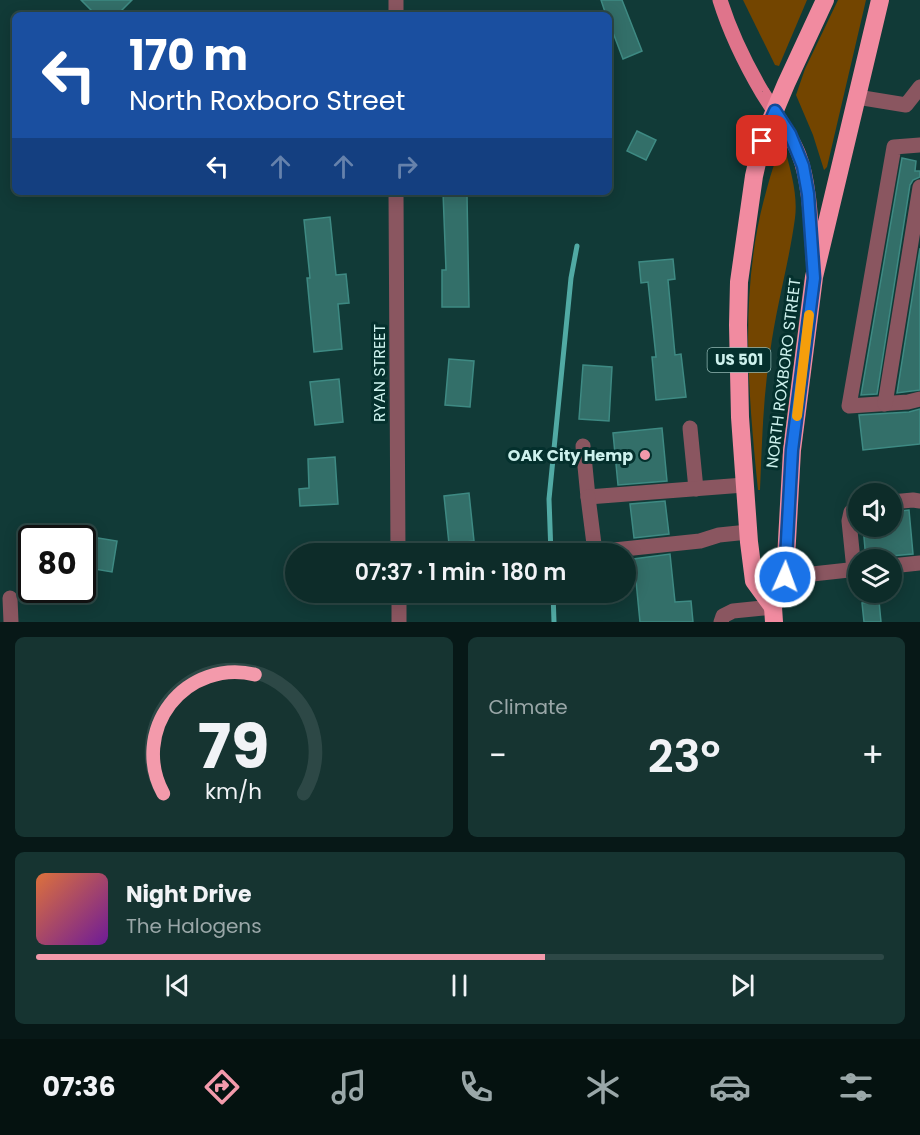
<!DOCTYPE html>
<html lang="en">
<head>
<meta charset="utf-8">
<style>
  body { margin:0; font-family:Poppins,sans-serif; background:#163431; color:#f1f3f6; height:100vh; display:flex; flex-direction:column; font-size:22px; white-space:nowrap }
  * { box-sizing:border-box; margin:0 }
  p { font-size:20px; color:#9aa7a8 }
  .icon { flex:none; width:33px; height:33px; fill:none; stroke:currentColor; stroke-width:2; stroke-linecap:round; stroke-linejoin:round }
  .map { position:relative; height:622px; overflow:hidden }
  .sheet { display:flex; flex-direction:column; gap:15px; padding:15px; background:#071817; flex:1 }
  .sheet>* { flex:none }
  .top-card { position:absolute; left:12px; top:12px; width:600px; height:183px; border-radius:9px; box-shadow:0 3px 15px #0003,0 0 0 2px #2d4846; background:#1a4fa0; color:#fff; overflow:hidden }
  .controls { position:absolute; left:848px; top:483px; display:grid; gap:12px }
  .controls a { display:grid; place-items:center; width:54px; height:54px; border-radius:50%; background:#0d2c29; box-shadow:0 3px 15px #0003,0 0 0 2px #2d4846; font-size:30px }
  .speed { position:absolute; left:18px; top:525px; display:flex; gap:12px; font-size:30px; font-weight:700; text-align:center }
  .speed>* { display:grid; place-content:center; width:78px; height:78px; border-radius:50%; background:#0d2c29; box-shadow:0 3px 15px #0003,0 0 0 2px #2d4846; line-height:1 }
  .speed .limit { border:3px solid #111; border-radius:9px; background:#fff; color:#111 }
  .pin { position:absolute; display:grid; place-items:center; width:51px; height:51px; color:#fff; margin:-26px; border-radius:12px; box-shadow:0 3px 9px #0006 }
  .me { position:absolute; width:66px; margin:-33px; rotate:2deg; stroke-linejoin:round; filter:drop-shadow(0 0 4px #0008) }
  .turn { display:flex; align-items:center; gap:21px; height:126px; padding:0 18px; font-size:27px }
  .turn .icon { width:78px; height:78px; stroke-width:2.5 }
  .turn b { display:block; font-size:42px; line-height:51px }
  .lanes { display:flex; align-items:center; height:57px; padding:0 18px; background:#0003; justify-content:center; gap:30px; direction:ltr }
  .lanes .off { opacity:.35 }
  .big { font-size:45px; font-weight:600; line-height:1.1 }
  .sheet .tile { flex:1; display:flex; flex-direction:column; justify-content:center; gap:9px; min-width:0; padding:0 21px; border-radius:9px; background:#163431 }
  .sheet .dial { align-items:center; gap:0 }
  .dial svg { height:156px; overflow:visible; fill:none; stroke:#2d4846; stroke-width:7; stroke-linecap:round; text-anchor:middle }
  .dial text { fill:#f1f3f6; stroke:none }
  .song { display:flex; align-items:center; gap:18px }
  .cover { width:72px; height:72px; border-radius:9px; background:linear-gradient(135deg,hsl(20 70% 55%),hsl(280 70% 35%)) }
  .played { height:6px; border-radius:3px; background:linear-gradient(90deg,#f39aab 60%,#2d4846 60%) }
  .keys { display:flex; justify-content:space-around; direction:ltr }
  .heat { display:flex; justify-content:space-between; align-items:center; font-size:33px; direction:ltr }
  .sheet .tiles { flex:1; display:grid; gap:15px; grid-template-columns:1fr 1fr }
  .tile:last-child { grid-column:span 2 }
  .trip { position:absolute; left:285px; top:543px; width:351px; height:60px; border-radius:30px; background:#0d2c29; box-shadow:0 3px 15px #0003,0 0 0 2px #2d4846; font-weight:600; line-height:60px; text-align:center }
  .tab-bar { display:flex; height:96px; justify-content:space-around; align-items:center; background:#051210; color:#9aa7a8 }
  .tab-bar .icon { width:42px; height:42px }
  .tab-bar .selected { color:#f39aab }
  .tab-bar b { font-size:27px; color:#f1f3f6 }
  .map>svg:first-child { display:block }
  .green { fill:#734500 }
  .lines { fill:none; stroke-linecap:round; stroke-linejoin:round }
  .stream { stroke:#51aaa4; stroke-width:5 }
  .building { fill:#336f69; stroke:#3e8a83; stroke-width:1.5 }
  .minor { stroke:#8a5660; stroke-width:15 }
  .major { stroke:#df748b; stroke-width:15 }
  .highway { stroke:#f18ba0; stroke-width:18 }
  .route-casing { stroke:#114b97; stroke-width:15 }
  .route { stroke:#1a73e8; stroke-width:10 }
  .slow { stroke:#f59e0b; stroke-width:10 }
  .poi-dot { fill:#f39aab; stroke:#04302d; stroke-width:2 }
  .labels { text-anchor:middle; stroke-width:6; stroke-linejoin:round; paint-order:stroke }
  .shield { fill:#04302d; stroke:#91b7b3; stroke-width:1.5 }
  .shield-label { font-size:15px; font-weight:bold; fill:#cdf1ed }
  .street-label { font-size:16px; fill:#cdf1ed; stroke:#04302d }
  .poi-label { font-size:16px; font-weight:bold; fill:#cdf1ed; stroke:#04302d; text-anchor:end }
</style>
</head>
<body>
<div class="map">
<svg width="920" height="622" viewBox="0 0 920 622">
  <rect width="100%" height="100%" fill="#113a37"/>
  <!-- green -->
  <g class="green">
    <path d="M 743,0 L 807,0 L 779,66 L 775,65 Z"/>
    <path d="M 838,0 L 866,0 L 827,167 L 824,170 L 813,135 L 796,95 L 805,69 Z"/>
    <path d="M 782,149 L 785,150 C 791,171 798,196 795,218 C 789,263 776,307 770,353 C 763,398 762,444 760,490 L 758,490 C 748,391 739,288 766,192 C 770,178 774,160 782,149 Z"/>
  </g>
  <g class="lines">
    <!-- stream -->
    <g class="stream">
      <path d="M 551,554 L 549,499 L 571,278 L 577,246"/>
      <path d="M 553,592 L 554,622"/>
    </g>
  </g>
  <!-- building -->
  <g class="building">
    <path d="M 81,0 L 132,0 L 117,15 L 96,15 Z"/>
    <path d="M 601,0 L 622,0 L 642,51 L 623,59 L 609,22 L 609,15 L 606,15 Z"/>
    <path d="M 637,131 L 656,140 L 646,160 L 627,151 Z"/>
    <path d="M 902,158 L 916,161 L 915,171 L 920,171 L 920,177 L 913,180 L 910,185 L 877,394 L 861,395 Z"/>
    <path d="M 443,192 L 458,192 L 458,196 L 467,195 L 469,307 L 442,307 L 442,270 L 446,270 Z"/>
    <path d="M 330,217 L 336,275 L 346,274 L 349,303 L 338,304 L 342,349 L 314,352 L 307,278 L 310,278 L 304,220 Z"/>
    <path d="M 920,248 L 920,390 L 897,393 Z"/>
    <path d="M 673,259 L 675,279 L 668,280 L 675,355 L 681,354 L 686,397 L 656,400 L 652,357 L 656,357 L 648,282 L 641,283 L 639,262 Z"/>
    <path d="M 449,359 L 474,361 L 470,407 L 445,405 Z"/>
    <path d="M 583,365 L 612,367 L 609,421 L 579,419 Z"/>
    <path d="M 339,379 L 343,422 L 315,425 L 310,382 Z"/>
    <path d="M 920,409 L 920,444 L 863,450 L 859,415 L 909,412 Z"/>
    <path d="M 662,428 L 667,481 L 618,485 L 613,433 Z"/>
    <path d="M 335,457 L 338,504 L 300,506 L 299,489 L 309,488 L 308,459 Z"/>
    <path d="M 469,493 L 474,541 L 449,544 L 444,496 Z"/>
    <path d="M 665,501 L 669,534 L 634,538 L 630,504 Z"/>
    <path d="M 909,510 L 913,554 L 890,556 L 884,560 L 866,560 L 863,526 L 891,526 L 891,512 Z"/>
    <path d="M 86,536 L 117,541 L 112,572 L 82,567 Z"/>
    <path d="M 670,554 L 675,602 L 691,601 L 693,622 L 640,622 L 636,581 L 628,582 L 626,560 Z"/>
    <path d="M 879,601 L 881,622 L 864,622 L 862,603 Z"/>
  </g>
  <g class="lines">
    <!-- minor -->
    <g class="minor">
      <path d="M 396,0 L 396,15"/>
      <path d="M 857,97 L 906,105 L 920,87"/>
      <path d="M 920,145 L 894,147 L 849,406 L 908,402 L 920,399"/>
      <path d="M 396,192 L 398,554"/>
      <path d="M 885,404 L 920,187"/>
      <path d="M 690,428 L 696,489"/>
      <path d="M 583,446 L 588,497 L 744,485"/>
      <path d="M 588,497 L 595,552 L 700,541 L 719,535 L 748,532"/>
      <path d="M 891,502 L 913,500 L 920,501"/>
      <path d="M 891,566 L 920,563"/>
      <path d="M 854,570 L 849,521 L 851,512 L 858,506"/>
      <path d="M 785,577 L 858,569"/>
      <path d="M 399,592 L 399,622"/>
      <path d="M 10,598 L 11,622"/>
      <path d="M 721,622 L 723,616 L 733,611 L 773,607"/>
    </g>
    <!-- major -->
    <path class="major" d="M 720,0 C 730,32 745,63 762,92 C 775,113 790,132 799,155 C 811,185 811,235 814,268"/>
    <!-- highway -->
    <g class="highway">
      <path d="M 773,607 L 754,581 L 749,542 L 740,417 L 738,325 L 739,282 L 754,176 L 762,141 L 786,84 L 825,0"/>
      <path d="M 774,622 L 773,607 L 785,577 L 792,450 L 814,277 L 880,0"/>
    </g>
  </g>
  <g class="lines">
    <!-- route casing -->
    <g class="route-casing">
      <path id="route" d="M 762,141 L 775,111 L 790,134 L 803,166 L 808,194 L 814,278 L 792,450 L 785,577"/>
    </g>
    <!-- route -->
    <use href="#route" class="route"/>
    <!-- slow -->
    <path class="slow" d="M 797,416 L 809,315"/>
  </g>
  <!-- markers -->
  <circle class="poi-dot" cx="645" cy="455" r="6"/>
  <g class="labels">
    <!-- shield labels -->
    <rect class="shield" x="707.5" y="348" width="63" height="24" rx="4.5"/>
    <g class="shield-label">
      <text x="739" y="365">US 501</text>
    </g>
    <!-- street labels -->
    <g class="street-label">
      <text transform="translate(379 373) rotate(-90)" y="6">RYAN STREET</text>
      <text transform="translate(783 373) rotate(-83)" y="6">NORTH ROXBORO STREET</text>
    </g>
    <!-- poi labels -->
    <g class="poi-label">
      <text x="633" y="461">OAK City Hemp</text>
    </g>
  </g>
</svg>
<div class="controls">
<a><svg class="icon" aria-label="sound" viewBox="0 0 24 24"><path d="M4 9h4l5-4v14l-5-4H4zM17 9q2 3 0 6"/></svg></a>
<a><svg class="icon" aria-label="layers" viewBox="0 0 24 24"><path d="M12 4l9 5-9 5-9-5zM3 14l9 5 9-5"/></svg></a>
</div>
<div class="speed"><div class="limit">80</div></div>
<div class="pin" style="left:762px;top:141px;background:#d93025"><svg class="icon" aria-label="arrive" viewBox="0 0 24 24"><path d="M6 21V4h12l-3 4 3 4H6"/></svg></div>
<svg class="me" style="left:785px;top:577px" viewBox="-20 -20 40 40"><circle r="17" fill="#1a73e8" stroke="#fff" stroke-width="3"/><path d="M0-11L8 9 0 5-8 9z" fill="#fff"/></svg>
<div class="trip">07:37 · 1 min · 180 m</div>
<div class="top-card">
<div class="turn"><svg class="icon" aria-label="left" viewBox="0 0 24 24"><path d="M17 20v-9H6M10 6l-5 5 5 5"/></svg><div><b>170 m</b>North Roxboro Street</div></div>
<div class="lanes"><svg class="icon" aria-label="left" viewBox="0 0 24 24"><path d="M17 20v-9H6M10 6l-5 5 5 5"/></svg><svg class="icon off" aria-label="ahead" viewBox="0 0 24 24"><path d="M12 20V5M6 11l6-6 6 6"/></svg><svg class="icon off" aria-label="ahead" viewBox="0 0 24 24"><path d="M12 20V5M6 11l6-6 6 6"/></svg><svg class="icon off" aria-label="right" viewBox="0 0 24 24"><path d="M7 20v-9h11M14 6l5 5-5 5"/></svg></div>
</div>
</div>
<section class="sheet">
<div class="tiles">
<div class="tile dial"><svg viewBox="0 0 100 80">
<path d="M14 69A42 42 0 1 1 86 69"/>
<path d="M14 69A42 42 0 0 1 61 8" stroke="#f39aab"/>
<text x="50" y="56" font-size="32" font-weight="700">79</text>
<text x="50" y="72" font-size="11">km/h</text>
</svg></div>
<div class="tile"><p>Climate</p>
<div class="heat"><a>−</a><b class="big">23°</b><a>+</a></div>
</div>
<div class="tile">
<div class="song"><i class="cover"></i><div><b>Night Drive</b><p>The Halogens</p></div></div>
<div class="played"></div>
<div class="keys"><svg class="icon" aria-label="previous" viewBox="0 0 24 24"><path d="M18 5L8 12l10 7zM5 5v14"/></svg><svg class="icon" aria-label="pause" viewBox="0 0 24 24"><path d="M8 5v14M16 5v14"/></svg><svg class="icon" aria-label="next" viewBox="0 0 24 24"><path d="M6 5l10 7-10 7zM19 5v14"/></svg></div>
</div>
</div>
</section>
<nav class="tab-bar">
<b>07:36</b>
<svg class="icon selected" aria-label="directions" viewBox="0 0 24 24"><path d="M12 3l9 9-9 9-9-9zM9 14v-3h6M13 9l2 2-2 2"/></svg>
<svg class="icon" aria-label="music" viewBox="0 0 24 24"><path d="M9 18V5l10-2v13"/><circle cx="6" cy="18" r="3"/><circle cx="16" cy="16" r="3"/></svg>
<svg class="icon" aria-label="phone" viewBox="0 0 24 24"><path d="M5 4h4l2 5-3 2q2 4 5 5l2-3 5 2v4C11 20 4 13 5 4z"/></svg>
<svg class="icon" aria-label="climate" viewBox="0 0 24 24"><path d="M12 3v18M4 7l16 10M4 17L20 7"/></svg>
<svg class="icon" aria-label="car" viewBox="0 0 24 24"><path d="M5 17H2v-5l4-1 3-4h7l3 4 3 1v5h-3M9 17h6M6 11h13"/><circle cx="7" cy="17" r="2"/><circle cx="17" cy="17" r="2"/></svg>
<svg class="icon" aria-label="filters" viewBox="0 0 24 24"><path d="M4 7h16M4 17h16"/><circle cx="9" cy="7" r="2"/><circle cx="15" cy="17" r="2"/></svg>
</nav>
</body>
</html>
